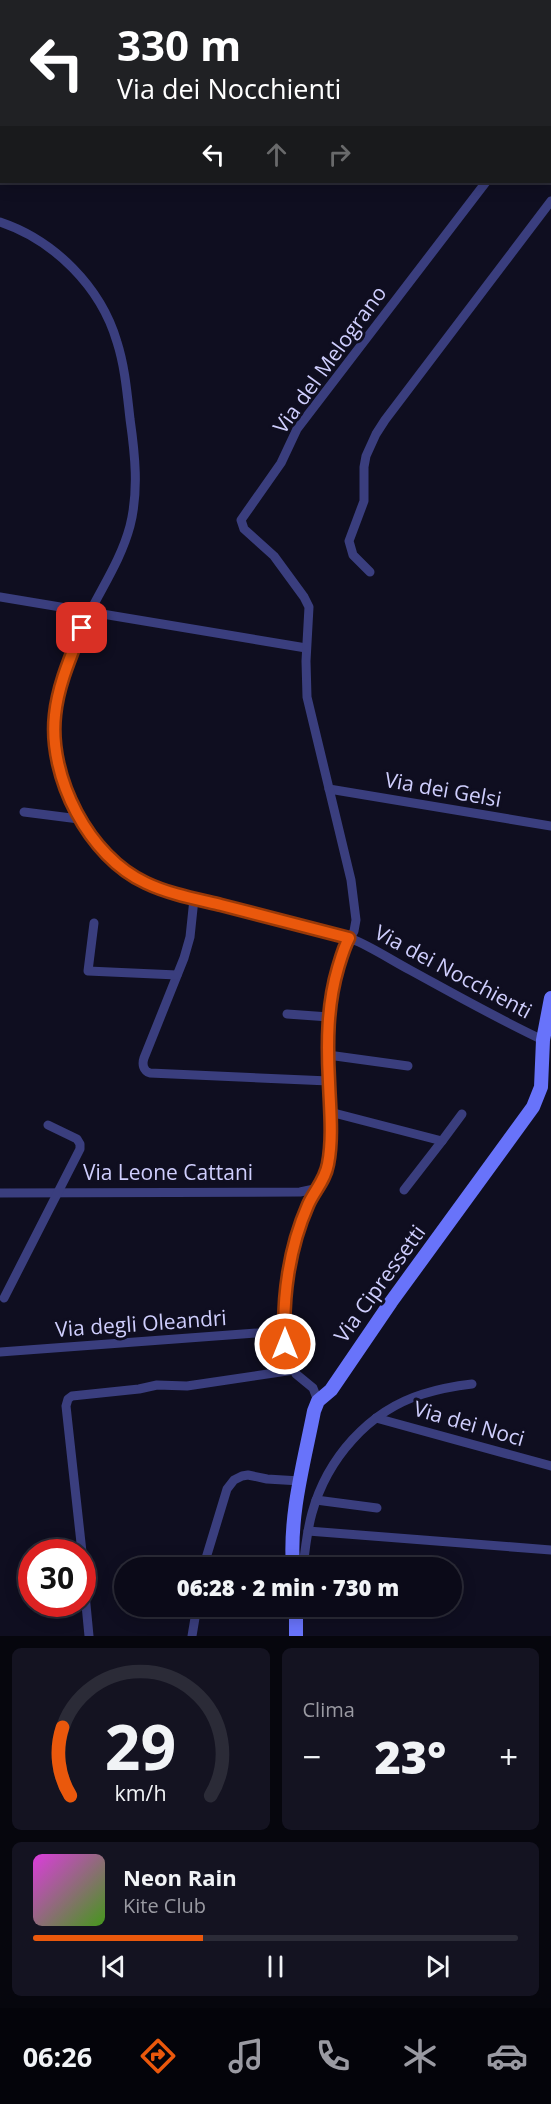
<!DOCTYPE html>
<html lang="it">
<head>
<meta charset="utf-8">
<style>
  body { margin:0; font-family:"Open Sans",sans-serif; background:#141321; color:#f1f3f6; height:100vh; display:flex; flex-direction:column; font-size:22px; white-space:nowrap }
  * { box-sizing:border-box; margin:0 }
  p { font-size:20px; color:#9a9aa2 }
  .icon { flex:none; width:33px; height:33px; fill:none; stroke:currentColor; stroke-width:2; stroke-linecap:round; stroke-linejoin:round }
  .map { position:relative; height:1636px; overflow:hidden }
  .drawer { display:flex; flex-direction:column; gap:12px; padding:12px; background:#06060d; flex:1 }
  .drawer>* { flex:none }
  .banner { position:absolute; left:0px; top:0px; width:552px; height:183px; box-shadow:0 3px 15px #0003,0 0 0 2px #2b2b37; background:#202124; color:#fff; overflow:hidden }
  .speed { position:absolute; left:18px; top:1539px; display:flex; gap:12px; font-size:30px; font-weight:700; text-align:center }
  .speed>* { display:grid; place-content:center; width:78px; height:78px; border-radius:50%; background:#0b0a18; box-shadow:0 3px 15px #0003,0 0 0 2px #2b2b37; line-height:1 }
  .speed .limit { border:9px solid #d22; background:#fff; color:#111 }
  .pin { position:absolute; display:grid; place-items:center; width:51px; height:51px; color:#fff; margin:-26px; border-radius:12px; box-shadow:0 3px 9px #0006 }
  .me { position:absolute; width:66px; margin:-33px; rotate:0deg; stroke-linejoin:round; filter:drop-shadow(0 0 4px #0008) }
  .turn { display:flex; align-items:center; gap:21px; height:126px; padding:0 18px; font-size:27px }
  .turn .icon { width:78px; height:78px; stroke-width:2.5 }
  .turn b { display:block; font-size:42px; line-height:51px }
  .lanes { display:flex; align-items:center; height:57px; padding:0 18px; background:#0003; justify-content:center; gap:30px; direction:ltr }
  .lanes .off { opacity:.35 }
  .big { font-size:45px; font-weight:800; line-height:1.1 }
  .drawer .widget { flex:1; display:flex; flex-direction:column; justify-content:center; gap:9px; min-width:0; padding:0 21px; border-radius:9px; background:#141321 }
  .drawer .dial { align-items:center; gap:0 }
  .dial svg { height:156px; overflow:visible; fill:none; stroke:#2b2b37; stroke-width:7; stroke-linecap:round; text-anchor:middle }
  .dial text { fill:#f1f3f6; stroke:none }
  .song { display:flex; align-items:center; gap:18px }
  .cover { width:72px; height:72px; border-radius:9px; background:linear-gradient(135deg,hsl(300 70% 55%),hsl(100 70% 35%)) }
  .played { height:6px; border-radius:3px; background:linear-gradient(90deg,#ea580c 35%,#2b2b37 35%) }
  .keys { display:flex; justify-content:space-around; direction:ltr }
  .heat { display:flex; justify-content:space-between; align-items:center; font-size:33px; direction:ltr }
  .drawer .tiles { flex:1; display:grid; gap:12px; grid-template-columns:1fr 1fr }
  .widget:last-child { grid-column:span 2 }
  .trip { position:absolute; left:114px; top:1557px; width:348px; height:60px; border-radius:30px; background:#0b0a18; box-shadow:0 3px 15px #0003,0 0 0 2px #2b2b37; font-weight:800; line-height:60px; text-align:center }
  .tab-bar { display:flex; height:96px; justify-content:space-around; align-items:center; background:#04040a; color:#9a9aa2 }
  .tab-bar .icon { width:42px; height:42px }
  .tab-bar .current { color:#ea580c }
  .tab-bar b { font-size:27px; color:#f1f3f6 }
  .map>svg:first-child { display:block }
  .lines { fill:none; stroke-linecap:round; stroke-linejoin:round }
  .street { stroke:#3a3e7e; stroke-width:9 }
  .secondary { stroke:#6873fa; stroke-width:14 }
  .primary { stroke:#ad59fa; stroke-width:15 }
  .route-casing { stroke:#983908; stroke-width:15 }
  .route { stroke:#ea580c; stroke-width:10 }
  .labels { text-anchor:middle; stroke-width:6; stroke-linejoin:round; paint-order:stroke }
  .street-label { font-size:21px; fill:#cfcefd; stroke:#0f0e20 }
</style>
</head>
<body>
<div class="map">
<svg width="551" height="1636" viewBox="0 0 551 1636">
  <rect width="100%" height="100%" fill="#0f0e20"/>
  <g class="lines">
    <!-- street -->
    <g class="street">
      <path d="M 550,107 L 551,105"/>
      <path d="M 0,222 C 54,240 101,287 117,342 C 125,367 127,393 130,419 C 135,454 139,491 130,526 C 122,556 106,581 92,608 C 55,682 34,761 90,834 C 104,852 123,871 143,882 C 163,892 185,896 206,902 C 237,910 268,918 299,925 C 317,930 335,933 352,939 C 372,947 391,960 410,970 C 454,994 498,1019 543,1040"/>
      <path d="M 370,572 L 353,555 L 349,541 L 364,501 L 364,467 L 366,456 L 376,434 L 385,420 L 551,201"/>
      <path d="M 0,597 L 306,648"/>
      <path d="M 329,789 L 551,826"/>
      <path d="M 24,812 L 79,819"/>
      <path d="M 194,899 L 190,937 L 184,958 L 144,1058 C 142,1064 143,1071 150,1073 L 329,1081"/>
      <path d="M 94,923 L 88,971 L 177,975"/>
      <path d="M 287,1014 L 329,1017"/>
      <path d="M 328,1055 L 408,1066"/>
      <path d="M 330,1112 L 442,1141 L 404,1190"/>
      <path d="M 442,1141 L 462,1114"/>
      <path d="M 0,1193 L 300,1192 L 319,1188"/>
      <path d="M 4,1298 L 80,1149 L 80,1144 L 77,1139 L 48,1125"/>
      <path d="M 0,1352 L 284,1331"/>
      <path d="M 318,1401 L 313,1388 L 296,1374 L 289,1362 L 285,1345 L 285,1316 L 289,1270 L 295,1242 L 308,1204 L 322,1183 L 328,1165 L 330,1127 L 328,1046 L 329,1017 L 336,977 L 343,951 L 354,931 L 356,920 L 351,880 L 307,697 L 306,661 L 309,607 L 304,597 L 274,556 L 244,529 L 241,520 L 281,463 L 297,429 L 486,182"/>
      <path d="M 376,1418 L 551,1466"/>
      <path d="M 316,1500 L 377,1508"/>
      <path d="M 308,1531 L 551,1550"/>
      <path d="M 82,1552 L 66,1406 L 68,1399 L 72,1396 L 139,1389 L 157,1385 L 187,1386 L 294,1370"/>
      <path d="M 82,1563 L 89,1636"/>
      <path d="M 203,1568 L 227,1489 L 234,1480 L 242,1476 L 248,1475 L 267,1479 L 300,1481"/>
      <path d="M 303,1568 C 305,1549 307,1531 312,1513 C 327,1459 368,1411 423,1394 C 439,1389 455,1386 472,1384"/>
      <path d="M 192,1636 L 197,1606"/>
    </g>
    <!-- secondary -->
    <g class="secondary">
      <path d="M 293,1568 C 289,1514 304,1463 314,1411 L 318,1401 L 331,1390 L 391,1302 L 533,1107 L 541,1087 L 543,1040 L 551,998"/>
      <path d="M 296,1606 L 296,1636"/>
    </g>
    <!-- primary -->
    <g class="primary">
      <path d="M 200,0 L 206,2"/>
      <path d="M 550,116 L 551,116"/>
    </g>
  </g>
  <g class="lines">
    <!-- route casing -->
    <g class="route-casing">
      <path id="route" d="M 82,628 C 71,656 58,685 55,715 C 48,777 89,857 146,883 C 169,894 196,899 221,905 C 264,916 306,927 349,938 C 344,947 341,958 338,968 C 327,1005 327,1044 329,1082 C 330,1109 333,1138 328,1164 C 325,1181 314,1191 308,1205 C 289,1248 282,1298 285,1344"/>
    </g>
    <!-- route -->
    <use href="#route" class="route"/>
  </g>
  <g class="labels">
    <!-- street labels -->
    <g class="street-label">
      <text transform="translate(330 360) rotate(-54)" y="7">Via del Melograno</text>
      <text transform="translate(443 790) rotate(10)" y="7">Via dei Gelsi</text>
      <text transform="translate(453 972) rotate(28)" y="7">Via dei Nocchienti</text>
      <text x="168" y="1180">Via Leone Cattani</text>
      <text transform="translate(380 1284) rotate(-54)" y="7">Via Cipressetti</text>
      <text transform="translate(141 1324) rotate(-4)" y="7">Via degli Oleandri</text>
      <text transform="translate(469 1424) rotate(16)" y="7">Via dei Noci</text>
    </g>
  </g>
</svg>
<div class="speed"><div class="limit">30</div></div>
<div class="pin" style="left:82px;top:628px;background:#d93025"><svg class="icon" aria-label="arrive" viewBox="0 0 24 24"><path d="M6 21V4h12l-3 4 3 4H6"/></svg></div>
<svg class="me" style="left:285px;top:1344px" viewBox="-20 -20 40 40"><circle r="17" fill="#ea580c" stroke="#fff" stroke-width="3"/><path d="M0-11L8 9 0 5-8 9z" fill="#fff"/></svg>
<div class="trip">06:28 · 2 min · 730 m</div>
<div class="banner">
<div class="turn"><svg class="icon" aria-label="left" viewBox="0 0 24 24"><path d="M17 20v-9H6M10 6l-5 5 5 5"/></svg><div><b>330 m</b>Via dei Nocchienti</div></div>
<div class="lanes"><svg class="icon" aria-label="left" viewBox="0 0 24 24"><path d="M17 20v-9H6M10 6l-5 5 5 5"/></svg><svg class="icon off" aria-label="ahead" viewBox="0 0 24 24"><path d="M12 20V5M6 11l6-6 6 6"/></svg><svg class="icon off" aria-label="right" viewBox="0 0 24 24"><path d="M7 20v-9h11M14 6l5 5-5 5"/></svg></div>
</div>
</div>
<section class="drawer">
<div class="tiles">
<div class="widget dial"><svg viewBox="0 0 100 80">
<path d="M14 69A42 42 0 1 1 86 69"/>
<path d="M14 69A42 42 0 0 1 10 34" stroke="#ea580c"/>
<text x="50" y="56" font-size="32" font-weight="700">29</text>
<text x="50" y="72" font-size="11">km/h</text>
</svg></div>
<div class="widget"><p>Clima</p>
<div class="heat"><a>−</a><b class="big">23°</b><a>+</a></div>
</div>
<div class="widget">
<div class="song"><i class="cover"></i><div><b>Neon Rain</b><p>Kite Club</p></div></div>
<div class="played"></div>
<div class="keys"><svg class="icon" aria-label="previous" viewBox="0 0 24 24"><path d="M18 5L8 12l10 7zM5 5v14"/></svg><svg class="icon" aria-label="pause" viewBox="0 0 24 24"><path d="M8 5v14M16 5v14"/></svg><svg class="icon" aria-label="next" viewBox="0 0 24 24"><path d="M6 5l10 7-10 7zM19 5v14"/></svg></div>
</div>
</div>
</section>
<nav class="tab-bar">
<b>06:26</b>
<svg class="icon current" aria-label="directions" viewBox="0 0 24 24"><path d="M12 3l9 9-9 9-9-9zM9 14v-3h6M13 9l2 2-2 2"/></svg>
<svg class="icon" aria-label="music" viewBox="0 0 24 24"><path d="M9 18V5l10-2v13"/><circle cx="6" cy="18" r="3"/><circle cx="16" cy="16" r="3"/></svg>
<svg class="icon" aria-label="phone" viewBox="0 0 24 24"><path d="M5 4h4l2 5-3 2q2 4 5 5l2-3 5 2v4C11 20 4 13 5 4z"/></svg>
<svg class="icon" aria-label="climate" viewBox="0 0 24 24"><path d="M12 3v18M4 7l16 10M4 17L20 7"/></svg>
<svg class="icon" aria-label="car" viewBox="0 0 24 24"><path d="M5 17H2v-5l4-1 3-4h7l3 4 3 1v5h-3M9 17h6M6 11h13"/><circle cx="7" cy="17" r="2"/><circle cx="17" cy="17" r="2"/></svg>
</nav>
</body>
</html>
